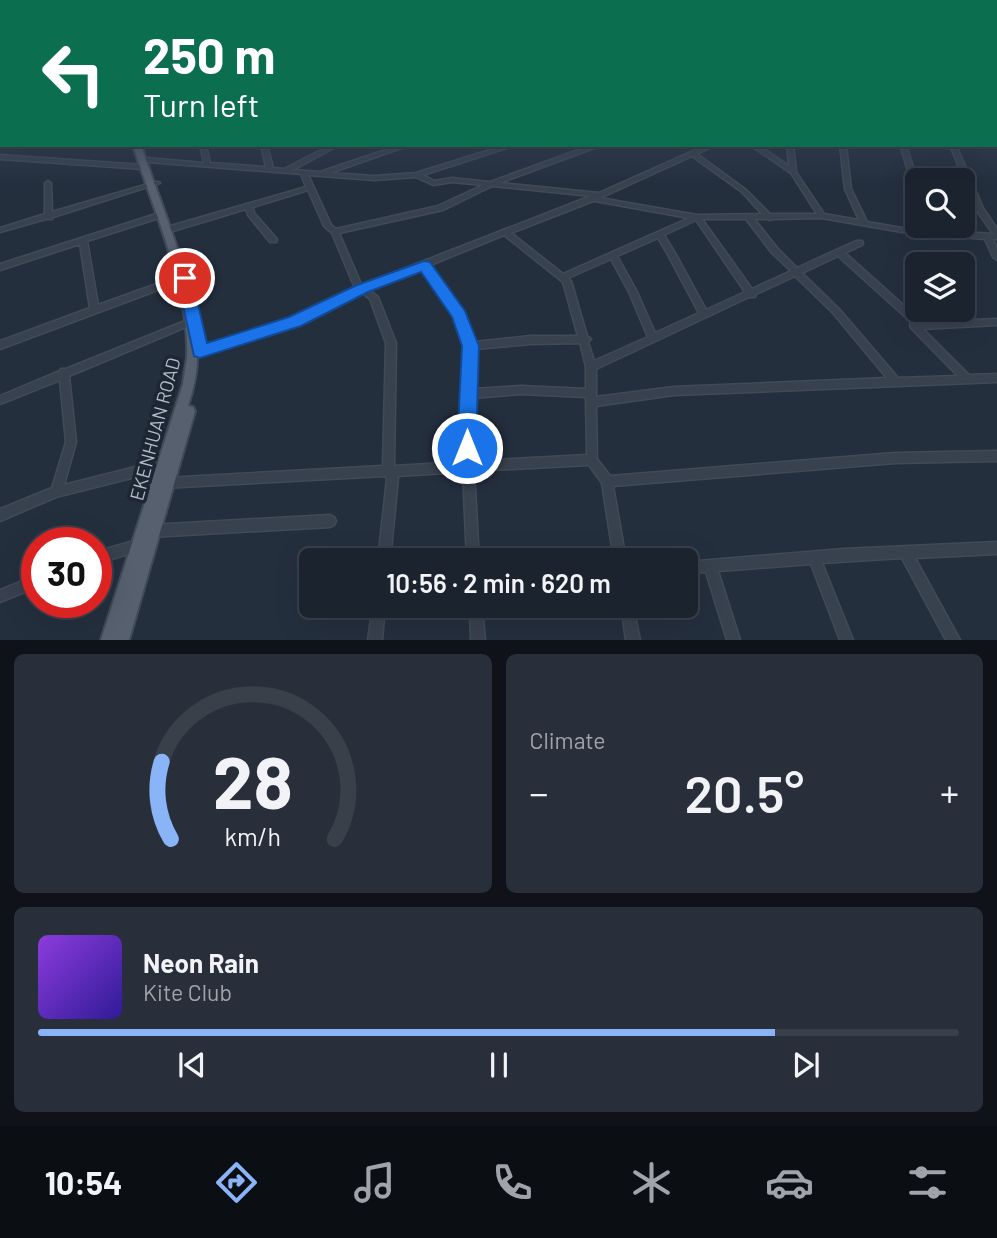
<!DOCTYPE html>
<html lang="en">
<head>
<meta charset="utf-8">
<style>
  body { margin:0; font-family:Barlow,sans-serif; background:#282f3a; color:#f1f3f6; height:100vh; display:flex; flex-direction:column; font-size:26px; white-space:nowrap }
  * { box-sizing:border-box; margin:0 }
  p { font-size:23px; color:#a0a4aa }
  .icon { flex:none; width:38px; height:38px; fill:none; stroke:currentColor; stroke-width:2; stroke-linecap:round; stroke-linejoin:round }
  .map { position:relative; height:640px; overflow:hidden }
  .sheet { display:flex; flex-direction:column; gap:14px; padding:14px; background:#0f1319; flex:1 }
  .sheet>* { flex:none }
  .guide { position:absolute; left:0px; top:0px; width:998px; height:147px; box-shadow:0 7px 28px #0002,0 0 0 2px #39404a; background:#0b6e4f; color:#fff; overflow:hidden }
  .buttons { position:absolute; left:905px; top:168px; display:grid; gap:14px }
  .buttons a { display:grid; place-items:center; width:70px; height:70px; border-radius:10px; background:#1b232e; box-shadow:0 7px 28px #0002,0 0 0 2px #39404a; font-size:35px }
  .speed { position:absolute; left:21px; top:527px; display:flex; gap:14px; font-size:35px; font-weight:700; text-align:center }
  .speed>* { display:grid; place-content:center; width:91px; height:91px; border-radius:50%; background:#1b232e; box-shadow:0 7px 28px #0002,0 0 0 2px #39404a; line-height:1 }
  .speed .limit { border:10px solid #d22; background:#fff; color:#111 }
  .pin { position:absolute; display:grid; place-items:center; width:60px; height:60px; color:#fff; margin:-30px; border:4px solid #fff; border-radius:50%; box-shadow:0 2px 7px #0007 }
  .me { position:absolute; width:77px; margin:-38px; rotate:0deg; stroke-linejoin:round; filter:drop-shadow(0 0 5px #0008) }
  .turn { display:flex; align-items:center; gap:24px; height:147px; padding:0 28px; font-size:32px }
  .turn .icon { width:91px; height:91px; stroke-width:2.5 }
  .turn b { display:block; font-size:49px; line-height:60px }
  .big { font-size:52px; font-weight:600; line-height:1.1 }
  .sheet .tile { flex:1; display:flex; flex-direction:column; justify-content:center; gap:10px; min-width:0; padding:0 24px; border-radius:10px; background:#282f3a }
  .sheet .dial { align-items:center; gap:0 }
  .dial svg { height:182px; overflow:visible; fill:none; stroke:#39404a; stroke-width:7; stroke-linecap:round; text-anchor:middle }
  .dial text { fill:#f1f3f6; stroke:none }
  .song { display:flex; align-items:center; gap:21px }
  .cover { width:84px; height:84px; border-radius:10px; background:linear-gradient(135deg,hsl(270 70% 55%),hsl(250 70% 35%)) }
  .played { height:7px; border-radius:4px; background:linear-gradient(90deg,#8ab4f8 80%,#39404a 80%) }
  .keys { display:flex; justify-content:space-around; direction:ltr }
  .heat { display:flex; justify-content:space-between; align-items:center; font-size:38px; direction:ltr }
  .sheet .tiles { flex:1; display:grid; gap:14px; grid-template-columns:1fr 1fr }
  .tile:last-child { grid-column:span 2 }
  .trip { position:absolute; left:299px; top:548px; width:399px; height:70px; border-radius:10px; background:#1b232e; box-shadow:0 7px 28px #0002,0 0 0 2px #39404a; font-weight:600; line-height:70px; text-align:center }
  .tab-bar { display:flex; height:112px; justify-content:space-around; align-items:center; background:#0b0e12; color:#a0a4aa }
  .tab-bar .icon { width:49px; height:49px }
  .tab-bar .selected { color:#8ab4f8 }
  .tab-bar b { font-size:32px; color:#f1f3f6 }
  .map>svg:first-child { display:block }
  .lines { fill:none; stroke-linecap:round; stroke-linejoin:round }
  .minor-casing { stroke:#414a57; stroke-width:3 }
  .major-casing { stroke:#414a57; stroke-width:4 }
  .minor { fill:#38414e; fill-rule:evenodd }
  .major { fill:#56606e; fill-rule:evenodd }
  .route { fill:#1a73e8; stroke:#114b97; stroke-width:2 }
  .labels { text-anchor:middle; stroke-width:7; stroke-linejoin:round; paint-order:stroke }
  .street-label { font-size:19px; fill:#b4bcc9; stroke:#1d2633 }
</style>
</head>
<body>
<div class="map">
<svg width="997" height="640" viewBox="0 0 997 640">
  <rect width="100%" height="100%" fill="#242f3e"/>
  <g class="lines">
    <!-- minor casing -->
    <g class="minor-casing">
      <g id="minor">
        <rect x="0" y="114" width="2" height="4"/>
        <rect x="996" y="118" width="1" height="4"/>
        <rect x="996" y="132" width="1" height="5"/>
        <path d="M 200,145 L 206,145 L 210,163 L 266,167 L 261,145 L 267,145 L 273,168 L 284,169 L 331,145 L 339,145 L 293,170 L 320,172 L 400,145 L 410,145 L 330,173 L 374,176 L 416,173 L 506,145 L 516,145 L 423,175 L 434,181 L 452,178 L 490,182 L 592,145 L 602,145 L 500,183 L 599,193 L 706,145 L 715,145 L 697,154 L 746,190 L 770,214 L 817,214 L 791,173 L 750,145 L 758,145 L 789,166 L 787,145 L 793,145 L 796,172 L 824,214 L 859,220 L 845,189 L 840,145 L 846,145 L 851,189 L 867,222 L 902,228 L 993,234 L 975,208 L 950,145 L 956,145 L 983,208 L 997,229 L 997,239 L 993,239 L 997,248 L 997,260 L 993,257 L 985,239 L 902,232 L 822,218 L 773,219 L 770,220 L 767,219 L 754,219 L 778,249 L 797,268 L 856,241 L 862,241 L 863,243 L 862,245 L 845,253 L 919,319 L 920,322 L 997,319 L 997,325 L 923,329 L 969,375 L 997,374 L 997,382 L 674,395 L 596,406 L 597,459 L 610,476 L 895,453 L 997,451 L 997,461 L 895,463 L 613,486 L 626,560 L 614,560 L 602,483 L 589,465 L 474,471 L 479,560 L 467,560 L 463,472 L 397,476 L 398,478 L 390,560 L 378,560 L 387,479 L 385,476 L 164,488 L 160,487 L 158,483 L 160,479 L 164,478 L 383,466 L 386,343 L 370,299 L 361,292 L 298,323 L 193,357 L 190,356 L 188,353 L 190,350 L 292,319 L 355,288 L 332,233 L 324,226 L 308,190 L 253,207 L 254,213 L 276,238 L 277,240 L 276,242 L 270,242 L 248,215 L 246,209 L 173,231 L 167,231 L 166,229 L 167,227 L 306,187 L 301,174 L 147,162 L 144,160 L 147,158 L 204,163 ZM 692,156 L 742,192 L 762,214 L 697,215 L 600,198 ZM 308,175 L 374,180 L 416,177 L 433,185 L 452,182 L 483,185 L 438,206 L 336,229 L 331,225 ZM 492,186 L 591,196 L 362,285 L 361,284 L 339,233 L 443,210 ZM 593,201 L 595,201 L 689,218 L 563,274 L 511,233 ZM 702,219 L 746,219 L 772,253 L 791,271 L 752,289 ZM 696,220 L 745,292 L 706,310 L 675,253 L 664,235 ZM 504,235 L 563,282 L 578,336 L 531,336 L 474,342 L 463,313 L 428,266 ZM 658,238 L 667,253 L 699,313 L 655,333 L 637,292 L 617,256 ZM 838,256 L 911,322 L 910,326 L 911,328 L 958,376 L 898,378 L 839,309 L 802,273 ZM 611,259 L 629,292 L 648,337 L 594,361 L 588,342 L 591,339 L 587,336 L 571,281 L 568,278 ZM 421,268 L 456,316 L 466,346 L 461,429 L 462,462 L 394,466 L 396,343 L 378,297 L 369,289 ZM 795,276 L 833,313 L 887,378 L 674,387 L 596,397 L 596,369 L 749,297 L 755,297 L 756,294 ZM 580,343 L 586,367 L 586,389 L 521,386 L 473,389 L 475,349 L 531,344 ZM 521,394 L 586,397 L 587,455 L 473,461 L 471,429 L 473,398 Z"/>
        <path d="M 900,145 L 906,145 L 917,180 L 917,192 L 914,190 Z"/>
        <path d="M 0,155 L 143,165 L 146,167 L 143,169 L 0,159 Z"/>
        <path d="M 48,181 L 51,183 L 52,212 L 155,182 L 159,182 L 160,183 L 53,217 L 52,219 L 46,219 L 0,232 L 0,228 L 45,214 L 45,183 Z"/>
        <path d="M 159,213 L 162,213 L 162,217 L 87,241 L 98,305 L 179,276 L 183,279 L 182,281 L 0,349 L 0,341 L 90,308 L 80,244 L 0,270 L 0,264 Z"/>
        <path d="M 190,319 L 193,320 L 194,322 L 193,324 L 69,376 L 76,442 L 64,485 L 167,459 L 171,460 L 172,464 L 171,468 L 56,497 L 0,521 L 0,509 L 52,488 L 66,442 L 60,380 L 0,404 L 0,396 L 60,371 L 61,369 L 66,369 Z"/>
        <path d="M 330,515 L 334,517 L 336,521 L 334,525 L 330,527 L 150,537 L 146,535 L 144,531 L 146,527 L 150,525 Z"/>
        <path d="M 140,539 L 144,541 L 146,545 L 144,549 L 96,564 L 96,552 Z"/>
        <path d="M 997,542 L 997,554 L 915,558 L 960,640 L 946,640 L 902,558 L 822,563 L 853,640 L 840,640 L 811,564 L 718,571 L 740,640 L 727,640 L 706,572 L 686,574 L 686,562 L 844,549 Z"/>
        <path d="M 37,575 L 37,587 L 0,602 L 0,590 Z"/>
        <path d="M 373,606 L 385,606 L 382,640 L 368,640 Z"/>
        <path d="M 470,606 L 482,606 L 485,640 L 471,640 Z"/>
        <path d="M 621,606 L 633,606 L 640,640 L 626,640 Z"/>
      </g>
    </g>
    <!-- major casing -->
    <g class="major-casing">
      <path id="major" d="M 133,145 L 141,145 C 161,207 201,294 197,359 C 197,375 193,390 188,406 L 193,407 L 195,411 L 129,640 L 101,640 L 183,384 C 184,375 186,366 187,357 C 190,289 153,210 133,145 Z"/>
    </g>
    <!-- minor -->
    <use href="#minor" class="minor"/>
    <!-- major -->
    <use href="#major" class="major"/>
  </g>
  <!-- sky -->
  <linearGradient id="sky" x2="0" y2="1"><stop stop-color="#141a22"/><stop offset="0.52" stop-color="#3f4d63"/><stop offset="1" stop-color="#3f4d63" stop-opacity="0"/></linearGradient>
  <rect width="997" height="184" fill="url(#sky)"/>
  <!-- route -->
  <path class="route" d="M 424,261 L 430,262 L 465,311 L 479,346 L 476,448 L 473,455 L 467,457 L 460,455 L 457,448 L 462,346 L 452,317 L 421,272 L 368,292 L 301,326 L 200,358 L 194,356 L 177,278 L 180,275 L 185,273 L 192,278 L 207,343 L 289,317 L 357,285 Z"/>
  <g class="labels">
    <!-- street labels -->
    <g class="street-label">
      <text transform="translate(155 429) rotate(-75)" y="7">EKENHUAN ROAD</text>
    </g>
  </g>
</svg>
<div class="buttons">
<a><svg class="icon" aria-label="search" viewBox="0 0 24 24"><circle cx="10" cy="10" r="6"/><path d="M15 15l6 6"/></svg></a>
<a><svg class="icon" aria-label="layers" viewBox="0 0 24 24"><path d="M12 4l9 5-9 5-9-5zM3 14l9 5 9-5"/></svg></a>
</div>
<div class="speed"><div class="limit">30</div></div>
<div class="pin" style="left:185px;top:278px;background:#d93025"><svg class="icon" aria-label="arrive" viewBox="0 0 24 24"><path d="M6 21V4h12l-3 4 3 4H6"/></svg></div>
<svg class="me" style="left:467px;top:448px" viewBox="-20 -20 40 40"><circle r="17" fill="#1a73e8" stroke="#fff" stroke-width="3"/><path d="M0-11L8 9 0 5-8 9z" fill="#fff"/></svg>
<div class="trip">10:56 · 2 min · 620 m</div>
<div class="guide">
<div class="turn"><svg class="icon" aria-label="left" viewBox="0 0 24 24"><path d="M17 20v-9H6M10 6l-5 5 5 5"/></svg><div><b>250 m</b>Turn left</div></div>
</div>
</div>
<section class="sheet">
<div class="tiles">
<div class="tile dial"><svg viewBox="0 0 100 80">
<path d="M14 69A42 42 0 1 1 86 69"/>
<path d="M14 69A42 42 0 0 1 10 35" stroke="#8ab4f8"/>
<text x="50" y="56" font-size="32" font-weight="700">28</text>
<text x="50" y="72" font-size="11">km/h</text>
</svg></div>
<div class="tile"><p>Climate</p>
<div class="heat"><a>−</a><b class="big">20.5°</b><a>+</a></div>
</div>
<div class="tile">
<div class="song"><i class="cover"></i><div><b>Neon Rain</b><p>Kite Club</p></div></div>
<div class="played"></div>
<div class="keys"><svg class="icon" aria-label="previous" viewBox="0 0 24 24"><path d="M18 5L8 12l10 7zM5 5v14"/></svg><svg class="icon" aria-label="pause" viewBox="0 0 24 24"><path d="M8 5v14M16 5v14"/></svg><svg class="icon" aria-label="next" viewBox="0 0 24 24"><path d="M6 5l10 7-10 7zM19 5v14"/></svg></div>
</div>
</div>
</section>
<nav class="tab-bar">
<b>10:54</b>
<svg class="icon selected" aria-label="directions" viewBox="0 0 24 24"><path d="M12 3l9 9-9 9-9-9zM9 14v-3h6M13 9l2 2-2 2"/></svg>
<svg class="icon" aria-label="music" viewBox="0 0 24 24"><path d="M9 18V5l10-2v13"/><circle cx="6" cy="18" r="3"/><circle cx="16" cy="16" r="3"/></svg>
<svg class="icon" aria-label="phone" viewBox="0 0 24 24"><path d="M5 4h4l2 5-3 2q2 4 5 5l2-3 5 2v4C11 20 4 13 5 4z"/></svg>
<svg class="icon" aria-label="climate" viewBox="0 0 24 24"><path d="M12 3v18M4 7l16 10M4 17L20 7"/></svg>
<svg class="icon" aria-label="car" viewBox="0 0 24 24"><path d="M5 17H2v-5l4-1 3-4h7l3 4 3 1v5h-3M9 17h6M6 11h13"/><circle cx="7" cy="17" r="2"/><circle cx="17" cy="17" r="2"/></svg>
<svg class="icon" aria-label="filters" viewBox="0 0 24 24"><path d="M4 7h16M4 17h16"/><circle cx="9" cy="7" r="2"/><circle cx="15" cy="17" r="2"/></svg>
</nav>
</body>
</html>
